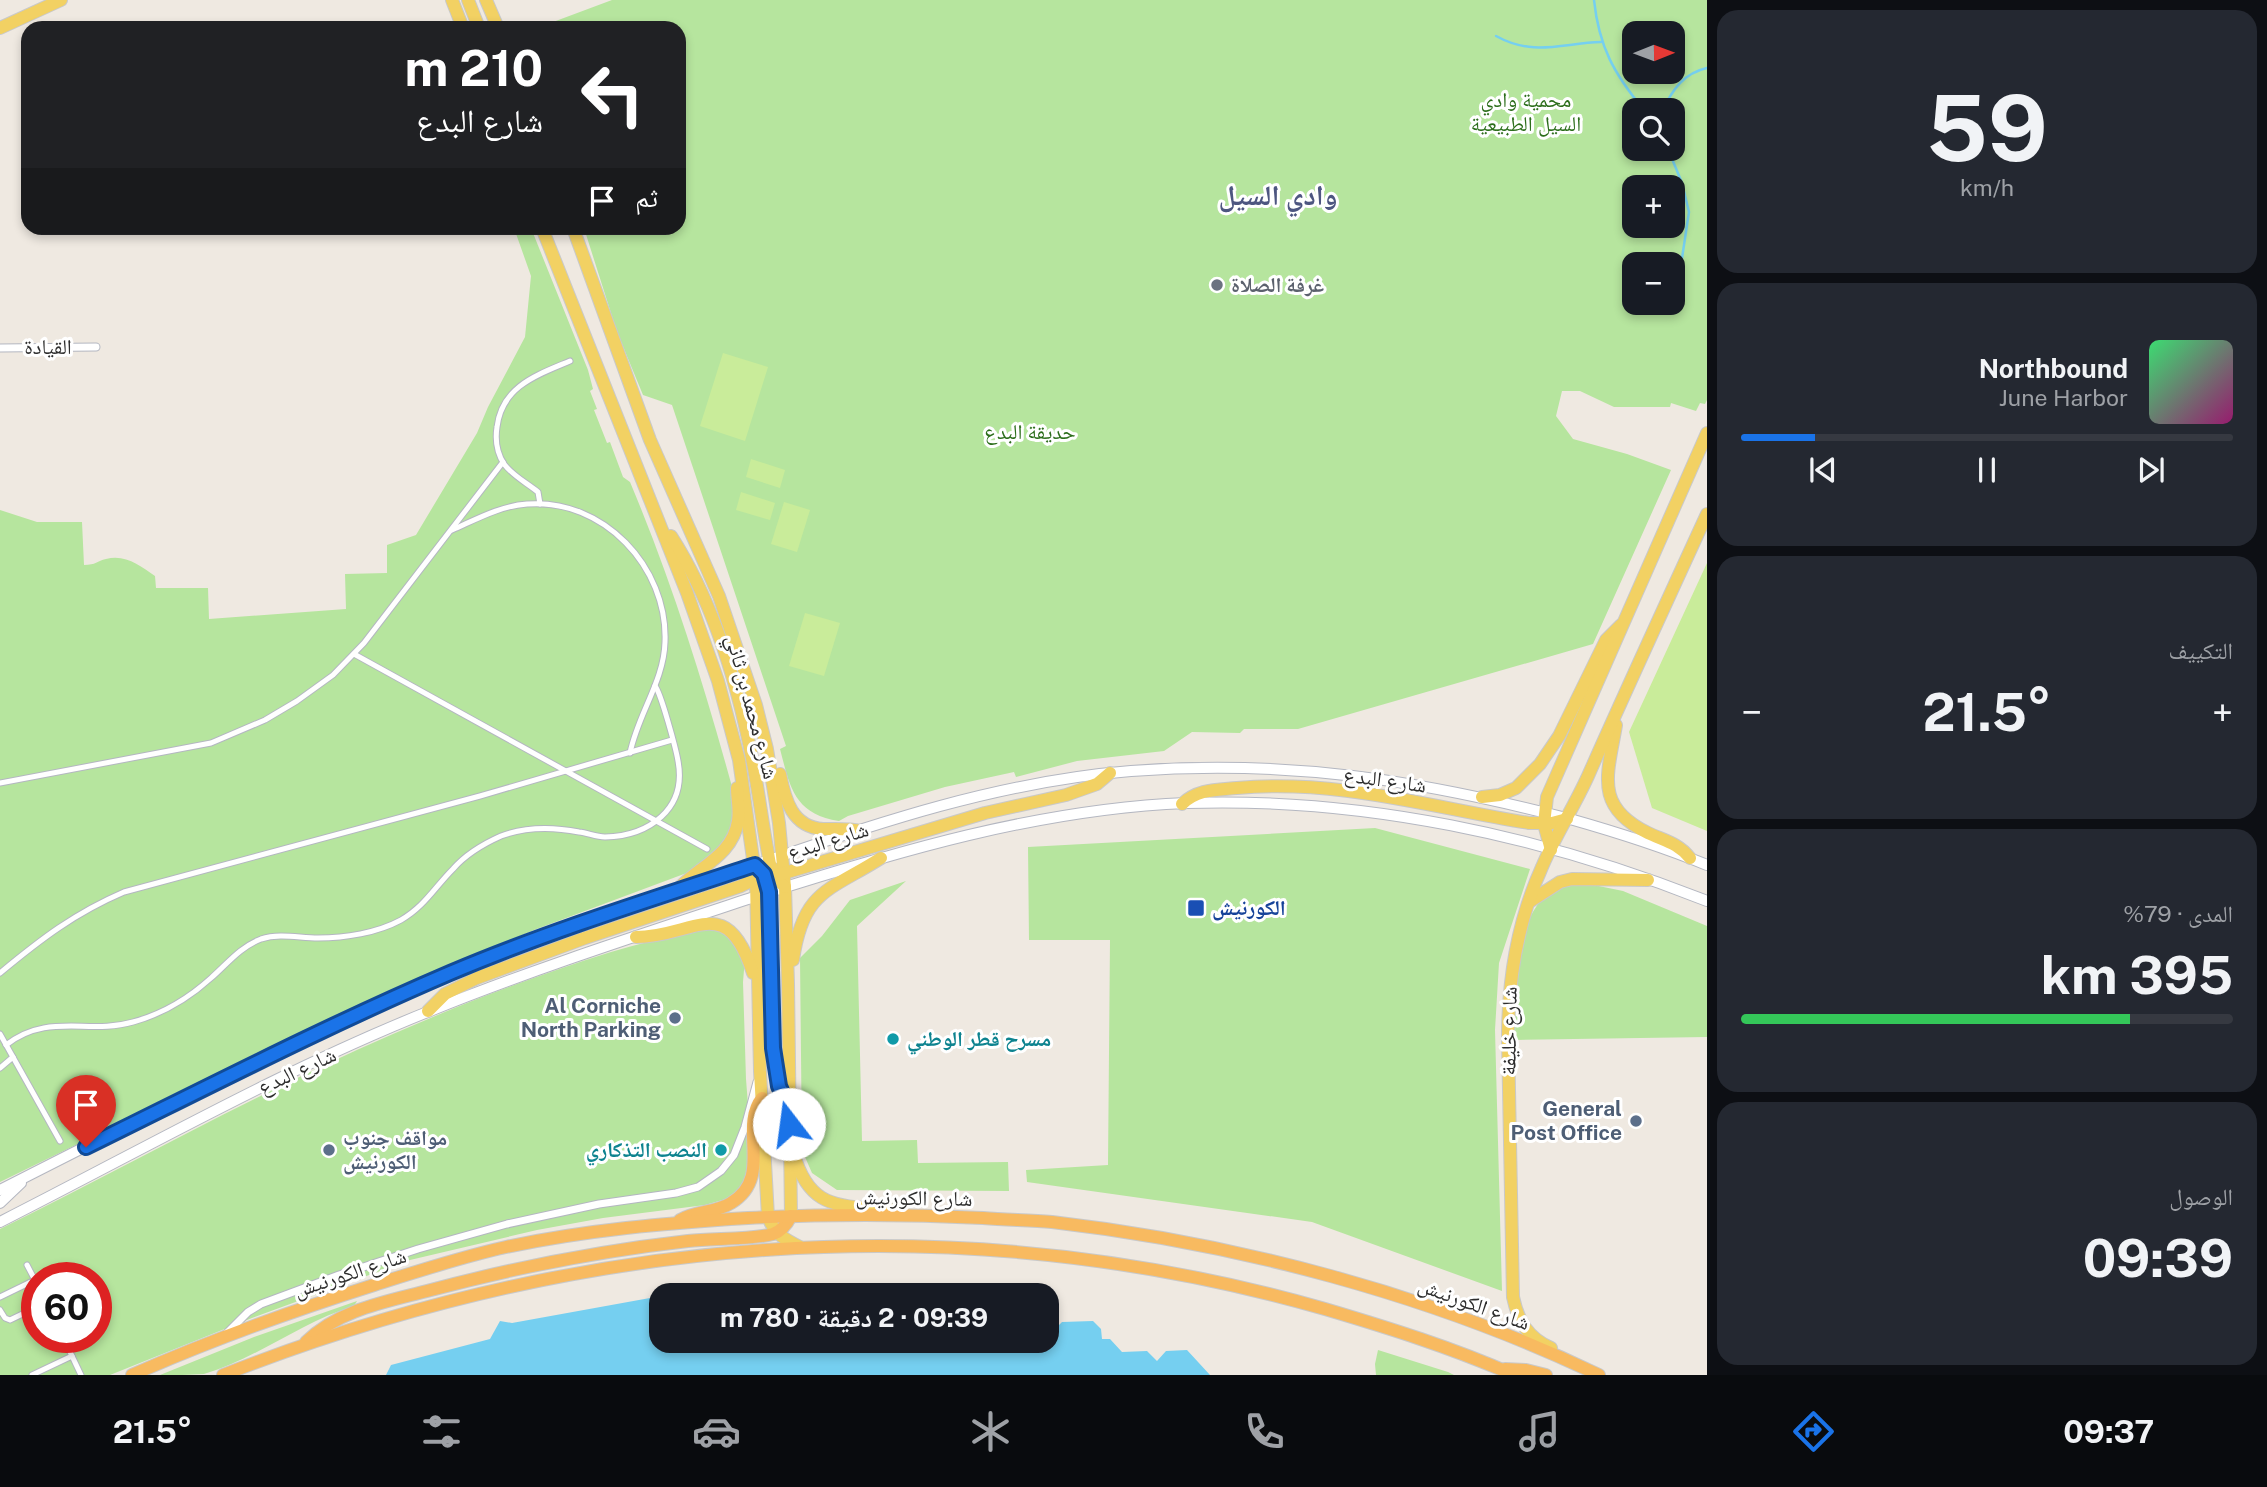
<!DOCTYPE html>
<html lang="ar">
<head>
<meta charset="utf-8">
<style>
  body { margin:0; font-family:"Public Sans","Noto Naskh Arabic",sans-serif; background:#242831; color:#f1f3f6; direction:rtl; height:100vh; display:flex; flex-direction:column; font-size:26px; white-space:nowrap }
  * { box-sizing:border-box; margin:0 }
  p { font-size:23px; color:#9ea1a6 }
  .icon { flex:none; width:38px; height:38px; fill:none; stroke:currentColor; stroke-width:2; stroke-linecap:round; stroke-linejoin:round }
  .map { position:relative; flex:1; overflow:hidden; direction:ltr }
  .sheet { display:flex; flex-direction:column; gap:10px; padding:10px; background:#0d0f14; width:560px }
  .sheet>* { flex:none }
  .banner { position:absolute; left:21px; top:21px; width:665px; height:214px; border-radius:21px; box-shadow:0 4px 10px #0003; direction:rtl; background:#202124; color:#fff; overflow:hidden }
  .needle { width:46px; rotate:89deg }
  .controls { position:absolute; left:1622px; top:21px; display:grid; gap:14px }
  .controls a { display:grid; place-items:center; width:63px; height:63px; border-radius:14px; background:#171b24; box-shadow:0 4px 10px #0003; font-size:35px }
  .speed { position:absolute; left:21px; top:1262px; display:flex; gap:14px; font-size:35px; font-weight:700; text-align:center }
  .speed>* { display:grid; place-content:center; width:91px; height:91px; border-radius:50%; background:#171b24; box-shadow:0 4px 10px #0003; line-height:1 }
  .speed .limit { border:10px solid #d22; background:#fff; color:#111 }
  .pin { position:absolute; display:grid; place-items:center; width:60px; height:60px; color:#fff; margin:-72px -30px; border-radius:50% 50% 50% 0; rotate:-45deg; box-shadow:0 0 7px #0007 }
  .pin .icon { rotate:45deg }
  .me { position:absolute; width:77px; margin:-38px; rotate:345deg; stroke-linejoin:round; filter:drop-shadow(0 0 5px #0008) }
  .turn { display:flex; align-items:center; gap:24px; height:147px; padding:0 28px; font-size:32px }
  .turn .icon { width:91px; height:91px; stroke-width:2.5 }
  .turn b { display:block; font-size:49px; line-height:60px }
  .then { display:flex; align-items:center; height:66px; padding:0 28px; background:#0003; gap:14px; font-size:26px }
  .big { font-size:52px; font-weight:700; line-height:1.1 }
  .sheet .tile { flex:1; display:flex; flex-direction:column; justify-content:center; gap:10px; min-width:0; padding:0 24px; border-radius:21px; background:#242831 }
  .sheet .dial { align-items:center; gap:0 }
  .dial b { font-size:91px; line-height:1 }
  .song { display:flex; align-items:center; gap:21px }
  .cover { width:84px; height:84px; border-radius:10px; background:linear-gradient(135deg,hsl(140 70% 55%),hsl(320 70% 35%)) }
  .played { height:7px; border-radius:4px; background:linear-gradient(90deg,#1a73e8 15%,#363941 15%) }
  .keys { display:flex; justify-content:space-around; direction:ltr }
  .heat { display:flex; justify-content:space-between; align-items:center; font-size:38px; direction:ltr }
  .charge { height:10px; border-radius:5px; background:linear-gradient(90deg,#34c759 79%,#363941 0) }
  .trip { position:absolute; left:649px; top:1283px; width:410px; height:70px; border-radius:21px; background:#171b24; box-shadow:0 4px 10px #0003; font-weight:700; line-height:70px; text-align:center; direction:rtl }
  .menu { display:flex; height:112px; justify-content:space-around; align-items:center; background:#090b0e; color:#9ea1a6 }
  .menu .icon { width:49px; height:49px }
  .menu .current { color:#1a73e8 }
  .menu b { font-size:32px; color:#f1f3f6 }
  main { display:flex; flex:1; min-height:0 }
  .map>svg:first-child { display:block }
  .green { fill:#b6e59e; fill-rule:evenodd }
  .pitch { fill:#c9ec9a }
  .water { fill:#75cff0 }
  .lines { fill:none; stroke-linecap:round; stroke-linejoin:round }
  .stream { stroke:#75cff0; stroke-width:2.5 }
  .pedestrian-casing { stroke:#b4b7c1; stroke-width:7 }
  .minor-casing { stroke:#b4b7c1; stroke-width:9 }
  .secondary-casing { stroke:#b4b7c1; stroke-width:12 }
  .primary-casing { stroke:#c9c9c9; stroke-width:14 }
  .trunk-casing { stroke:#c9c9c9; stroke-width:14 }
  .pedestrian { stroke:#fff; stroke-width:5 }
  .minor { stroke:#fff; stroke-width:7 }
  .secondary { stroke:#fff; stroke-width:10 }
  .primary { stroke:#f2d163; stroke-width:12 }
  .trunk { stroke:#f8ba60; stroke-width:12 }
  .route-casing { stroke:#114b97; stroke-width:18 }
  .route { stroke:#1a73e8; stroke-width:12 }
  .worship-dot { fill:#6b7280; stroke:#fff; stroke-width:2.5 }
  .transit-dot { fill:#1a4fb4; stroke:#fff; stroke-width:2.5 }
  .service-dot { fill:#5c6f8a; stroke:#fff; stroke-width:2.5 }
  .culture-dot { fill:#0f9aa8; stroke:#fff; stroke-width:2.5 }
  .labels { text-anchor:middle; stroke-width:6; stroke-linejoin:round; paint-order:stroke }
  .park-label { font-size:21px; fill:#2c6e1b; stroke:#fff }
  .worship-label { font-size:21px; font-weight:bold; fill:#5b616d; stroke:#fff; text-anchor:start }
  .street-label { font-size:21px; fill:#2e2e2e; stroke:#fff }
  .transit-label { font-size:21px; font-weight:bold; fill:#164399; stroke:#fff; text-anchor:start }
  .service-label { font-size:21px; font-weight:bold; fill:#4e5e75; stroke:#fff; text-anchor:end }
  .culture-label { font-size:21px; font-weight:bold; fill:#0d838f; stroke:#fff; text-anchor:start }
  .district-label { font-size:28px; font-weight:bold; fill:#4d5680; stroke:#fff }
</style>
</head>
<body>
<main>
<section class="sheet">
<div class="tile dial"><b>59</b><p>km/h</p></div>
<div class="tile">
<div class="song"><i class="cover"></i><div><b>Northbound</b><p>June Harbor</p></div></div>
<div class="played"></div>
<div class="keys"><svg class="icon" aria-label="previous" viewBox="0 0 24 24"><path d="M18 5L8 12l10 7zM5 5v14"/></svg><svg class="icon" aria-label="pause" viewBox="0 0 24 24"><path d="M8 5v14M16 5v14"/></svg><svg class="icon" aria-label="next" viewBox="0 0 24 24"><path d="M6 5l10 7-10 7zM19 5v14"/></svg></div>
</div>
<div class="tile"><p>التكييف</p>
<div class="heat"><a>−</a><b class="big">21.5°</b><a>+</a></div>
</div>
<div class="tile"><p>المدى · 79%</p><b class="big">395 km</b><div class="charge"></div></div>
<div class="tile"><p>الوصول</p><b class="big">09:39</b></div>
</section>
<div class="map">
<svg width="1707" height="1375" viewBox="0 0 1707 1375">
  <rect width="100%" height="100%" fill="#efe9e1"/>
  <!-- green -->
  <g class="green">
    <path d="M 612,0 L 1707,0 L 1707,400 L 1705,404 L 1700,403 L 1696,411 L 1671,403 L 1670,407 L 1614,407 L 1580,391 L 1562,391 L 1556,416 L 1573,439 L 1627,454 L 1671,470 L 1593,644 L 1298,729 L 1244,729 L 1240,733 L 1192,732 L 1164,751 L 1077,761 L 1016,777 L 1014,772 L 945,787 L 848,816 L 839,821 C 794,814 790,787 780,749 L 786,746 L 672,405 L 643,395 L 617,332 L 584,228 L 679,228 L 679,28 L 537,28 ZM 1634,33 L 1673,33 L 1673,72 L 1634,72 ZM 1634,110 L 1673,110 L 1673,149 L 1634,149 ZM 1634,187 L 1673,187 L 1673,226 L 1634,226 ZM 1634,264 L 1673,264 L 1673,303 L 1634,303 Z"/>
    <path d="M 514,228 L 531,228 L 588,370 L 593,389 L 590,391 L 597,409 L 594,410 L 607,443 L 610,442 L 623,477 L 630,482 C 673,584 705,688 734,794 L 735,811 L 725,844 L 692,871 L 534,930 L 458,963 L 311,1030 L 0,1182 L 0,510 L 37,522 L 82,522 L 84,565 C 96,565 97,561 106,559 C 126,554 140,566 155,576 L 156,588 L 208,588 L 209,619 L 346,609 L 345,574 L 387,573 L 387,545 L 416,535 L 477,433 L 488,407 L 525,337 L 531,276 Z"/>
    <path d="M 1375,828 L 1530,869 L 1499,963 L 1495,1030 L 1502,1291 L 1312,1222 L 1027,1182 L 1026,1170 L 1108,1165 L 1110,940 L 1029,940 L 1028,847 Z"/>
    <path d="M 906,881 L 857,926 L 862,1141 L 917,1140 L 918,1163 L 1008,1162 L 1009,1191 L 837,1190 L 812,1173 L 802,1150 L 800,958 L 822,936 L 850,900 Z"/>
    <path d="M 1584,883 L 1623,891 L 1707,926 L 1707,1037 L 1515,1040 C 1516,1000 1513,920 1548,894 C 1556,887 1574,886 1584,883 Z"/>
    <path d="M 692,929 L 723,930 L 745,958 L 743,982 L 746,1079 L 751,1144 L 747,1176 L 739,1189 L 726,1199 L 705,1205 L 603,1218 L 537,1230 L 410,1260 L 252,1318 L 110,1375 L 0,1375 L 0,1229 C 131,1164 259,1092 393,1034 C 464,1003 537,975 611,952 C 638,944 665,938 692,929 ZM 37,1278 L 96,1278 L 96,1337 L 37,1337 Z"/>
    <path d="M 357,1301 L 354,1306 C 301,1322 258,1358 204,1374 C 191,1375 174,1375 160,1375 L 254,1337 Z"/>
    <path d="M 1378,1350 L 1448,1372 L 1454,1375 L 1376,1375 L 1375,1364 Z"/>
  </g>
  <!-- pitch -->
  <g class="pitch">
    <path d="M 723,353 L 768,367 L 745,441 L 700,426 Z"/>
    <path d="M 751,459 L 785,470 L 780,488 L 746,477 Z"/>
    <path d="M 741,492 L 775,503 L 770,520 L 736,510 Z"/>
    <path d="M 784,502 L 810,510 L 797,552 L 771,544 Z"/>
    <path d="M 1707,563 L 1707,831 L 1652,808 L 1629,732 Z"/>
    <path d="M 805,613 L 840,623 L 824,676 L 789,666 Z"/>
  </g>
  <!-- water -->
  <g class="water">
    <path d="M 809,1284 L 980,1285 L 990,1295 L 673,1295 Z"/>
    <path d="M 661,1296 L 662,1340 L 1046,1340 L 1047,1324 L 1053,1331 L 1062,1322 L 1093,1321 L 1101,1329 L 1102,1339 L 1110,1339 L 1122,1352 L 1147,1351 L 1157,1361 L 1166,1351 L 1187,1350 L 1210,1375 L 386,1375 L 391,1365 L 490,1339 L 500,1321 L 512,1323 Z"/>
  </g>
  <g class="lines">
    <!-- stream -->
    <g class="stream">
      <path d="M 1594,0 C 1599,47 1614,74 1644,110"/>
      <path d="M 1496,36 C 1534,57 1562,43 1601,42"/>
      <path d="M 1663,110 C 1672,90 1684,73 1707,68"/>
      <path d="M 1668,149 L 1682,183 L 1689,212 L 1679,278"/>
    </g>
    <!-- pedestrian casing -->
    <g class="pedestrian-casing">
      <g id="pedestrian">
        <path d="M 540,504 L 538,492 C 527,483 513,476 504,464 C 497,453 495,440 497,427 C 502,386 537,375 570,361"/>
        <path d="M 452,530 C 477,519 500,506 527,504 C 603,498 668,567 665,642 C 664,681 638,714 630,753"/>
        <path d="M 354,654 L 707,849"/>
        <path d="M 0,783 L 211,743 L 265,720 L 297,701 L 333,675 L 364,643 L 503,462"/>
        <path d="M 0,973 C 41,939 75,913 124,892 L 480,796 L 672,740"/>
        <path d="M 0,1034 L 60,1141"/>
        <path d="M 6,1045 C 48,1012 88,1035 133,1022 C 162,1014 189,998 211,978 C 227,964 240,947 261,939 C 280,933 299,938 318,938 C 345,938 377,933 401,920 C 424,907 435,887 453,869 C 466,854 483,844 501,836 C 525,827 554,827 579,832 C 588,833 596,837 605,837 C 649,836 687,809 678,761 C 676,749 661,693 655,686"/>
        <path d="M 0,1068 L 13,1057"/>
        <path d="M 27,1265 L 37,1284"/>
        <path d="M 29,1283 L 37,1298"/>
        <path d="M 0,1297 L 35,1280"/>
        <path d="M 0,1310 L 5,1318 L 10,1320 L 37,1307"/>
        <path d="M 63,1337 L 81,1375"/>
        <path d="M 32,1375 L 72,1356"/>
      </g>
    </g>
    <!-- minor casing -->
    <g class="minor-casing">
      <g id="minor">
        <path d="M 0,348 L 96,347"/>
        <path d="M 226,1334 L 248,1312 L 261,1304 L 339,1275 L 418,1249 L 507,1224 L 599,1204 L 676,1193 L 698,1187 L 721,1171 L 734,1155 L 745,1127 L 757,1082"/>
      </g>
    </g>
    <!-- secondary casing -->
    <g class="secondary-casing">
      <g id="secondary">
        <path d="M 0,1190 C 147,1115 296,1040 448,974 C 548,930 652,900 755,865 C 876,823 1002,781 1131,771 C 1288,759 1419,780 1570,819 C 1616,832 1663,847 1707,865"/>
        <path d="M 0,1203 L 21,1183"/>
        <path d="M 0,1222 C 142,1150 282,1070 430,1011 C 536,968 646,933 754,897 C 895,852 1038,809 1186,803 C 1363,797 1543,836 1707,901"/>
      </g>
    </g>
    <!-- primary casing -->
    <g class="primary-casing">
      <g id="primary">
        <path d="M 452,0 L 463,28"/>
        <path d="M 468,0 L 479,28"/>
        <path d="M 486,0 L 498,28"/>
        <path d="M 0,28 L 61,0"/>
        <path d="M 542,228 L 687,593 L 718,681 L 739,760 L 756,880 L 760,1071 L 768,1217 C 774,1233 785,1240 800,1247"/>
        <path d="M 573,228 L 650,440 L 719,596 L 756,705 L 767,749 L 779,823 L 785,887 L 788,984 L 791,1216"/>
        <path d="M 671,536 C 713,601 737,682 752,758 C 759,793 763,829 770,864 L 777,879 L 785,887"/>
        <path d="M 1616,725 C 1608,774 1593,806 1648,833 C 1665,841 1678,843 1690,858"/>
        <path d="M 780,774 C 785,800 792,827 823,829 C 836,829 848,828 861,831"/>
        <path d="M 1482,797 L 1500,795 L 1516,788 L 1540,764 L 1559,736 L 1606,640 L 1621,625"/>
        <path d="M 1182,804 C 1198,789 1216,790 1237,788 C 1340,779 1429,807 1529,823 L 1552,823 L 1567,819"/>
        <path d="M 1551,850 L 1544,824 L 1547,797 L 1707,433"/>
        <path d="M 760,869 C 773,887 771,911 772,932 C 773,983 764,1055 786,1102"/>
        <path d="M 778,875 L 985,813 L 1066,795 L 1097,784 L 1110,773"/>
        <path d="M 678,889 C 699,867 733,855 738,821 C 740,810 737,799 737,788"/>
        <path d="M 1529,902 L 1560,882 L 1572,879 L 1648,880"/>
        <path d="M 636,937 C 694,937 726,890 753,973"/>
        <path d="M 793,960 C 803,890 829,891 881,858"/>
        <path d="M 428,1011 L 445,994 L 477,978 L 585,938 L 741,886 L 759,877"/>
        <path d="M 794,1155 C 807,1199 829,1207 871,1208 C 883,1208 892,1208 902,1215"/>
        <path d="M 1551,1348 C 1528,1338 1518,1321 1513,1297 L 1508,1038 C 1508,979 1517,922 1542,867 C 1555,836 1574,807 1588,776 C 1627,688 1667,601 1707,514"/>
      </g>
    </g>
    <!-- trunk casing -->
    <g class="trunk-casing">
      <g id="trunk">
        <path d="M 680,1220 C 696,1210 716,1213 731,1203 C 774,1177 738,1128 762,1098"/>
        <path d="M 306,1342 C 338,1310 385,1302 427,1291 C 513,1268 599,1251 688,1241 C 712,1238 751,1240 773,1234 C 782,1231 787,1224 791,1216"/>
        <path d="M 1505,1369 L 1526,1370 L 1546,1375"/>
        <path d="M 132,1375 C 211,1340 292,1311 374,1285 C 418,1271 461,1257 506,1247 C 586,1230 666,1223 748,1218 C 826,1214 905,1214 983,1218 C 1006,1220 1029,1220 1052,1222 C 1236,1243 1432,1295 1599,1375"/>
        <path d="M 223,1375 C 579,1235 955,1203 1325,1309 C 1389,1328 1453,1348 1514,1375"/>
      </g>
    </g>
    <!-- pedestrian -->
    <use href="#pedestrian" class="pedestrian"/>
    <!-- minor -->
    <use href="#minor" class="minor"/>
    <!-- secondary -->
    <use href="#secondary" class="secondary"/>
    <!-- primary -->
    <use href="#primary" class="primary"/>
    <!-- trunk -->
    <use href="#trunk" class="trunk"/>
  </g>
  <g class="lines">
    <!-- route casing -->
    <g class="route-casing">
      <path id="route" d="M 86,1147 C 206,1088 326,1026 450,973 C 549,931 652,899 755,865 L 764,874 L 769,892 L 773,1048 L 779,1086 L 789,1109 L 789,1124"/>
    </g>
    <!-- route -->
    <use href="#route" class="route"/>
  </g>
  <!-- markers -->
  <circle class="worship-dot" cx="1217" cy="285" r="7"/>
  <rect class="transit-dot" x="1187" y="899" width="18" height="18" rx="3.5"/>
  <g class="service-dot">
    <circle cx="675" cy="1018" r="7"/>
    <circle cx="1636" cy="1121" r="7"/>
    <circle cx="329" cy="1150" r="7"/>
  </g>
  <g class="culture-dot">
    <circle cx="893" cy="1039" r="7"/>
    <circle cx="721" cy="1150" r="7"/>
  </g>
  <g class="labels">
    <!-- park labels -->
    <g class="park-label">
      <text x="1526" y="107">محمية وادي<tspan x="1526" dy="24">السيل الطبيعية</tspan></text>
      <text x="1030" y="439">حديقة البدع</text>
    </g>
    <!-- worship labels -->
    <g class="worship-label">
      <text x="1231" y="292">غرفة الصلاة</text>
    </g>
    <!-- street labels -->
    <g class="street-label">
      <text x="48" y="354">القيادة</text>
      <text transform="translate(752 707) rotate(75)" y="7">شارع محمد بن ثاني</text>
      <text transform="translate(1385 780) rotate(8)" y="7">شارع البدع</text>
      <text transform="translate(828 841) rotate(-17)" y="7">شارع البدع</text>
      <text transform="translate(1509 1031) rotate(-89)" y="7">شارع خليفة</text>
      <text transform="translate(297 1071) rotate(-25)" y="7">شارع البدع</text>
      <text transform="translate(914 1198) rotate(1)" y="7">شارع الكورنيش</text>
      <text transform="translate(350 1273) rotate(-18)" y="7">شارع الكورنيش</text>
      <text transform="translate(1474 1304) rotate(20)" y="7">شارع الكورنيش</text>
    </g>
    <!-- transit labels -->
    <g class="transit-label">
      <text x="1212" y="915">الكورنيش</text>
    </g>
    <!-- service labels -->
    <g class="service-label">
      <text x="661" y="1013">Al Corniche<tspan x="661" dy="24">North Parking</tspan></text>
      <text x="1622" y="1116">General<tspan x="1622" dy="24">Post Office</tspan></text>
      <text x="343" y="1145" text-anchor="start">مواقف جنوب<tspan x="343" dy="24">الكورنيش</tspan></text>
    </g>
    <!-- culture labels -->
    <g class="culture-label">
      <text x="907" y="1046">مسرح قطر الوطني</text>
      <text x="707" y="1157" text-anchor="end">النصب التذكاري</text>
    </g>
    <!-- district labels -->
    <g class="district-label">
      <text x="1278" y="205">وادي السيل</text>
    </g>
  </g>
</svg>
<div class="controls">
<a><svg class="needle" viewBox="-14 -14 28 28"><path d="M0-13l5 13h-10z" fill="#e53935"/><path d="M0 13l5-13h-10z" fill="#9ea1a6"/></svg></a>
<a><svg class="icon" aria-label="search" viewBox="0 0 24 24"><circle cx="10" cy="10" r="6"/><path d="M15 15l6 6"/></svg></a>
<a>+</a>
<a>−</a>
</div>
<div class="speed"><div class="limit">60</div></div>
<div class="pin" style="left:86px;top:1147px;background:#d93025"><svg class="icon" aria-label="arrive" viewBox="0 0 24 24"><path d="M6 21V4h12l-3 4 3 4H6"/></svg></div>
<svg class="me" style="left:789px;top:1124px" viewBox="-20 -20 40 40"><circle r="19" fill="#fff"/><path d="M0-13L10 11 0 6-10 11z" fill="#1a73e8"/></svg>
<div class="trip">09:39 · 2 دقيقة · 780 m</div>
<div class="banner">
<div class="turn"><svg class="icon" aria-label="left" viewBox="0 0 24 24"><path d="M17 20v-9H6M10 6l-5 5 5 5"/></svg><div><b>210 m</b>شارع البدع</div></div>
<div class="then">ثم<svg class="icon" aria-label="arrive" viewBox="0 0 24 24"><path d="M6 21V4h12l-3 4 3 4H6"/></svg></div>
</div>
</div>
</main>
<nav class="menu">
<b>09:37</b>
<svg class="icon current" aria-label="directions" viewBox="0 0 24 24"><path d="M12 3l9 9-9 9-9-9zM9 14v-3h6M13 9l2 2-2 2"/></svg>
<svg class="icon" aria-label="music" viewBox="0 0 24 24"><path d="M9 18V5l10-2v13"/><circle cx="6" cy="18" r="3"/><circle cx="16" cy="16" r="3"/></svg>
<svg class="icon" aria-label="phone" viewBox="0 0 24 24"><path d="M5 4h4l2 5-3 2q2 4 5 5l2-3 5 2v4C11 20 4 13 5 4z"/></svg>
<svg class="icon" aria-label="climate" viewBox="0 0 24 24"><path d="M12 3v18M4 7l16 10M4 17L20 7"/></svg>
<svg class="icon" aria-label="car" viewBox="0 0 24 24"><path d="M5 17H2v-5l4-1 3-4h7l3 4 3 1v5h-3M9 17h6M6 11h13"/><circle cx="7" cy="17" r="2"/><circle cx="17" cy="17" r="2"/></svg>
<svg class="icon" aria-label="filters" viewBox="0 0 24 24"><path d="M4 7h16M4 17h16"/><circle cx="9" cy="7" r="2"/><circle cx="15" cy="17" r="2"/></svg>
<b>21.5°</b>
</nav>
</body>
</html>
